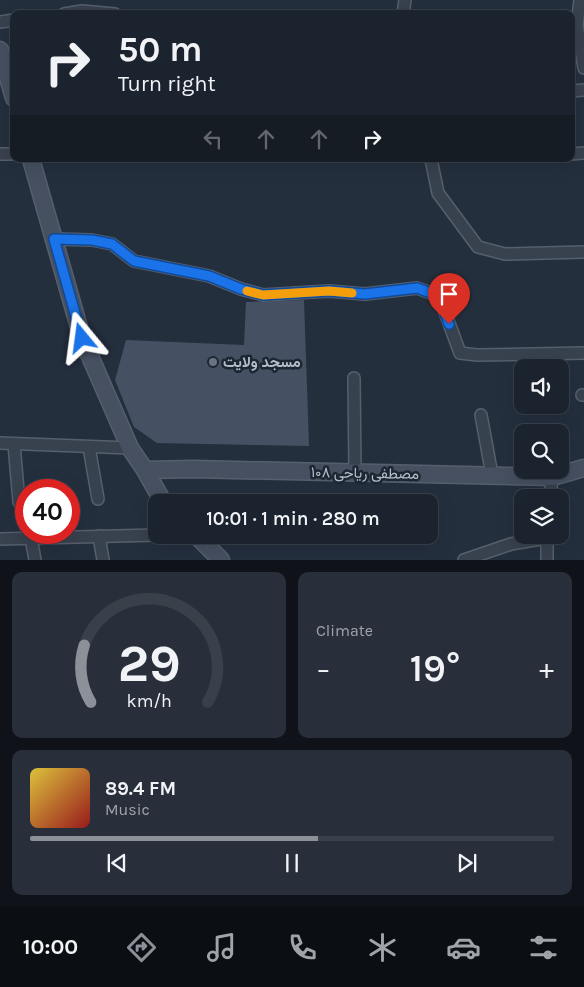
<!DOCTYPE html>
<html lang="en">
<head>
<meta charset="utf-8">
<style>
  body { margin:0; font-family:Karla,Vazirmatn,sans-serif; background:#282f3a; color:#f1f3f6; height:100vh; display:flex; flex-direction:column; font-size:19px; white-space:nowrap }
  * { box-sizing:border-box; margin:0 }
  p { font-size:16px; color:#a0a4aa }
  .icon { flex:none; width:28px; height:28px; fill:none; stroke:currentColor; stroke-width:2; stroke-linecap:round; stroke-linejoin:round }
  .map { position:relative; height:560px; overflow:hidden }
  .side { display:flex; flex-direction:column; gap:12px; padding:12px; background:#0f1319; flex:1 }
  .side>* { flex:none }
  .banner { position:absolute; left:10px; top:10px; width:565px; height:152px; border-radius:10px; box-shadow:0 5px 20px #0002,0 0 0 1px #39404a; background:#1b232e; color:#f1f3f6; overflow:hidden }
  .buttons { position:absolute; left:514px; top:359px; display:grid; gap:10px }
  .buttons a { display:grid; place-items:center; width:55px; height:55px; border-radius:10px; background:#1b232e; box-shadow:0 5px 20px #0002,0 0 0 1px #39404a; font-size:25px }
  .speed { position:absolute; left:15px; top:479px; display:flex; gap:10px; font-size:25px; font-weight:700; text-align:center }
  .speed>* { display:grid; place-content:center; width:65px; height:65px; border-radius:50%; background:#1b232e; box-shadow:0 5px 20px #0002,0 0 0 1px #39404a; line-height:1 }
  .speed .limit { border:8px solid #d22; background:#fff; color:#111 }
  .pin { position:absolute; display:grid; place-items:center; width:42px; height:42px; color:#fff; margin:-51px -21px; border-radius:50% 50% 50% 0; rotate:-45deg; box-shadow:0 0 5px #0007 }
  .pin .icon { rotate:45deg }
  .me { position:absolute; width:55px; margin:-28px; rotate:344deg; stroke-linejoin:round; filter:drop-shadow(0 0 4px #0008) }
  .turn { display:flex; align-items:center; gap:18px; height:105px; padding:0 25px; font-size:22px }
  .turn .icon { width:65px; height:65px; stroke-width:2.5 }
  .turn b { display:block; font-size:35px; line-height:42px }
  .lanes { display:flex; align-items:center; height:48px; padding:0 25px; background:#0003; justify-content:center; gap:25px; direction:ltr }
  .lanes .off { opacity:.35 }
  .big { font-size:38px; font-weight:600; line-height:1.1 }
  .side .widget { flex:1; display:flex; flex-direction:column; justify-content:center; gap:8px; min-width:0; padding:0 18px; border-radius:10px; background:#282f3a }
  .side .dial { align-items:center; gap:0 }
  .dial svg { height:130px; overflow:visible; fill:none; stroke:#39404a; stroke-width:7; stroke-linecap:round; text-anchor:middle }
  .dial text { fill:#f1f3f6; stroke:none }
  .song { display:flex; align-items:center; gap:15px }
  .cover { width:60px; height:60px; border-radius:8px; background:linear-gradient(135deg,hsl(50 70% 55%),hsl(0 70% 35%)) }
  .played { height:5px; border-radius:2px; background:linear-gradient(90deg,#8c9099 55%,#39404a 55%) }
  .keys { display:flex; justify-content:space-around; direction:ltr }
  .heat { display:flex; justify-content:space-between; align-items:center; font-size:28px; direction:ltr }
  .side .tiles { flex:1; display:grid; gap:12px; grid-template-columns:1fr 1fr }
  .widget:last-child { grid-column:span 2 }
  .trip { position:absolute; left:148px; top:494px; width:290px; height:50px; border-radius:10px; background:#1b232e; box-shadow:0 5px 20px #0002,0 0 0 1px #39404a; font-weight:600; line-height:50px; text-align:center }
  .tab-bar { display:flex; height:80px; justify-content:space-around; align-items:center; background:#0b0e12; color:#a0a4aa }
  .tab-bar .icon { width:35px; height:35px }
  .tab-bar .active { color:#8c9099 }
  .tab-bar b { font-size:22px; color:#f1f3f6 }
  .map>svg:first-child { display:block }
  .building { fill:#455162 }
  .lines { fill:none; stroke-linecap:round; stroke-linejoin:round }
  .street-casing { stroke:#565f6c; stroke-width:14 }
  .secondary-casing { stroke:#565f6c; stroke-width:19 }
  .street { stroke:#38414e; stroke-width:11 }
  .secondary { stroke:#465061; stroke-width:16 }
  .route-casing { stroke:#114b97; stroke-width:12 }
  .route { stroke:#1a73e8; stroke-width:9 }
  .slow { stroke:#f59e0b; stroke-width:9 }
  .worship-dot { fill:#6b7280; stroke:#1d2633; stroke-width:2 }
  .labels { text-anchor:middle; stroke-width:5; stroke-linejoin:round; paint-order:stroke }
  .poi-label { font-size:15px; font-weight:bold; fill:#b4bcc9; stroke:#1d2633; text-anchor:start }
  .street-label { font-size:15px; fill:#b4bcc9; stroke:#1d2633 }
</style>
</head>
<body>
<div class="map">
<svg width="584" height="560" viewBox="0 0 584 560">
  <rect width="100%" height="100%" fill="#242f3e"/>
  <!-- building -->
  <path class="building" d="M 304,300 L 309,446 L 157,443 L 134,427 L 115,380 L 126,340 L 244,345 L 246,302 Z"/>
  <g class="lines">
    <!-- street casing -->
    <g class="street-casing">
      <g id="street">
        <path d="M 580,0 L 577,25 L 584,68"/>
        <path d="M 64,14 L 82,11 L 115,14"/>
        <path d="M 403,14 L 405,0"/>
        <path d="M 0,22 L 14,20"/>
        <path d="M 571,91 L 584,90"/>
        <path d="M 0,154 L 14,154"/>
        <path d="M 571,154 L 584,153"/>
        <path d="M 431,159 L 438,193 L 478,247 L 505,254 L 584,252"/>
        <path d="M 54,239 L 92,240 L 112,244 L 134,261 L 209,276 L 241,289 L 263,295 L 329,291 L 365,294 L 417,288 L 439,296 L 460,353 L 477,355 L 584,353"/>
        <path d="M 354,378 L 355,472"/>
        <path d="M 582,395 L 584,395"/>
        <path d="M 481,415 L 492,475"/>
        <path d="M 0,443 L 130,448"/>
        <path d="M 14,444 L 19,502"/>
        <path d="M 89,447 L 98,499"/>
        <path d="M 550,498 L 552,477"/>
        <path d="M 547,535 L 547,560"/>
        <path d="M 99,536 L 103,560"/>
        <path d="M 31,538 L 35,560"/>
        <path d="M 0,539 L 156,535"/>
        <path d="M 464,560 L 511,544 L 547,538"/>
      </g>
    </g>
    <!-- secondary casing -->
    <g class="secondary-casing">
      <g id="secondary">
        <path d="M 0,50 L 14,98"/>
        <path d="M 31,159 L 82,338 L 130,448 L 145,470 L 163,502"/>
        <path d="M 145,470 L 193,469 L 552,477 L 584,468"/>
        <path d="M 196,535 L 221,560"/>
      </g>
    </g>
    <!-- street -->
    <use href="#street" class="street"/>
    <!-- secondary -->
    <use href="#secondary" class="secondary"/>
  </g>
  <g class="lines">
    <!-- route casing -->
    <g class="route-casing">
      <path id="route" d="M 82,338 L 54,239 L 92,240 L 112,244 L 134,261 L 209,276 L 241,289 L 263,295 L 329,291 L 365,294 L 417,288 L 439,296 L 449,324"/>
    </g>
    <!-- route -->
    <use href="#route" class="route"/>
    <!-- slow -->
    <path class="slow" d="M 247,291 L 263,295 L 329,291 L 352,293"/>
  </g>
  <!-- markers -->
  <circle class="worship-dot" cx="213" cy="362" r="5"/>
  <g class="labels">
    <!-- poi labels -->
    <g class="poi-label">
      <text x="223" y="367">مسجد ولایت</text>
    </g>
    <!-- street labels -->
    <g class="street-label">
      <text transform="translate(365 473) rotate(1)" y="5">مصطفی ریاحی ۱۰۸</text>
    </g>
  </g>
</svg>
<div class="buttons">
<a><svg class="icon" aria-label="sound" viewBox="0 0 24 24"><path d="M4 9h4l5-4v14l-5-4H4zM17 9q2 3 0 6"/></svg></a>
<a><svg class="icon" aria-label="search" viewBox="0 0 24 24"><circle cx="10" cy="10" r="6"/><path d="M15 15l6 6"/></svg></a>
<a><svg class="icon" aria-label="layers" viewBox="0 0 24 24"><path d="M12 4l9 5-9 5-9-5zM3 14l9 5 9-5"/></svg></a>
</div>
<div class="speed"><div class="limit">40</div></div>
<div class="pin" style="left:449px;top:324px;background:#d93025"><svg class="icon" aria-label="arrive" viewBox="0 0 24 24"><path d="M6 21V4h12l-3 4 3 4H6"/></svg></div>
<svg class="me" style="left:82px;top:338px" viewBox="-20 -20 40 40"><path d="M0-17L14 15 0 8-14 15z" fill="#1a73e8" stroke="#fff" stroke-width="4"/></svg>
<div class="trip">10:01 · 1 min · 280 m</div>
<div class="banner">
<div class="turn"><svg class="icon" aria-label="right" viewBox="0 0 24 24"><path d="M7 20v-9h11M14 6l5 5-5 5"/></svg><div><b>50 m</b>Turn right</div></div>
<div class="lanes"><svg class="icon off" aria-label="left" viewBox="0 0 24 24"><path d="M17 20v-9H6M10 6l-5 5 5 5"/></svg><svg class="icon off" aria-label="ahead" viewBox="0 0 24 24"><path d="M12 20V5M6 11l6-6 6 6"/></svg><svg class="icon off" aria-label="ahead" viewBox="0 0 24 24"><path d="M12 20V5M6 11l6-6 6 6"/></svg><svg class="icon" aria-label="right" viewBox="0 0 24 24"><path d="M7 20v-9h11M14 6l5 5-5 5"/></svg></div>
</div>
</div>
<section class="side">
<div class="tiles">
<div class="widget dial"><svg viewBox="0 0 100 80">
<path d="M14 69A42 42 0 1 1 86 69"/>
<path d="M14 69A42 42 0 0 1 10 34" stroke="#8c9099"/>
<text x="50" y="56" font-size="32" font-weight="700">29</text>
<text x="50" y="72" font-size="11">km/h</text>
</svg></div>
<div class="widget"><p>Climate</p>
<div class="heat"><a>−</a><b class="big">19°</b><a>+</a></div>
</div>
<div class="widget">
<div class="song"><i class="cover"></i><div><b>89.4 FM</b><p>Music</p></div></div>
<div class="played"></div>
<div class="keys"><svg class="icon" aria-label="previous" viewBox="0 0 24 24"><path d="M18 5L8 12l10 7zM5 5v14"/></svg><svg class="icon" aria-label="pause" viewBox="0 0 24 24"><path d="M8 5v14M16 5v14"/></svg><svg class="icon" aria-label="next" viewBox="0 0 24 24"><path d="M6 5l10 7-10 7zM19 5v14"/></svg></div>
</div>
</div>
</section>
<nav class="tab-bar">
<b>10:00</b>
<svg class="icon active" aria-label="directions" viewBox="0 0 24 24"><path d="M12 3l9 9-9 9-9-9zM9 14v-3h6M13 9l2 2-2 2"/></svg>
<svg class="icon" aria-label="music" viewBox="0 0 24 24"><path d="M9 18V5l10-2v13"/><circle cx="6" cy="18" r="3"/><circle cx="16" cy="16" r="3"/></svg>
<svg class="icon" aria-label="phone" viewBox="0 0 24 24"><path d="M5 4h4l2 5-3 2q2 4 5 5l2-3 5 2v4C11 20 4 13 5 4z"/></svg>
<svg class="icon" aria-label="climate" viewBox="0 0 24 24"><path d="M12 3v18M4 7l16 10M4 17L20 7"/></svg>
<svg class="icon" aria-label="car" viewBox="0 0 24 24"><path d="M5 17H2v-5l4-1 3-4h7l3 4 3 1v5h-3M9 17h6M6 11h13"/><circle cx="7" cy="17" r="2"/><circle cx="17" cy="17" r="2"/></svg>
<svg class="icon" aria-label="filters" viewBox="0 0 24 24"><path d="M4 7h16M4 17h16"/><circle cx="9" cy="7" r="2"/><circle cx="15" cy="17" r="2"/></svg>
</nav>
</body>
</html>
